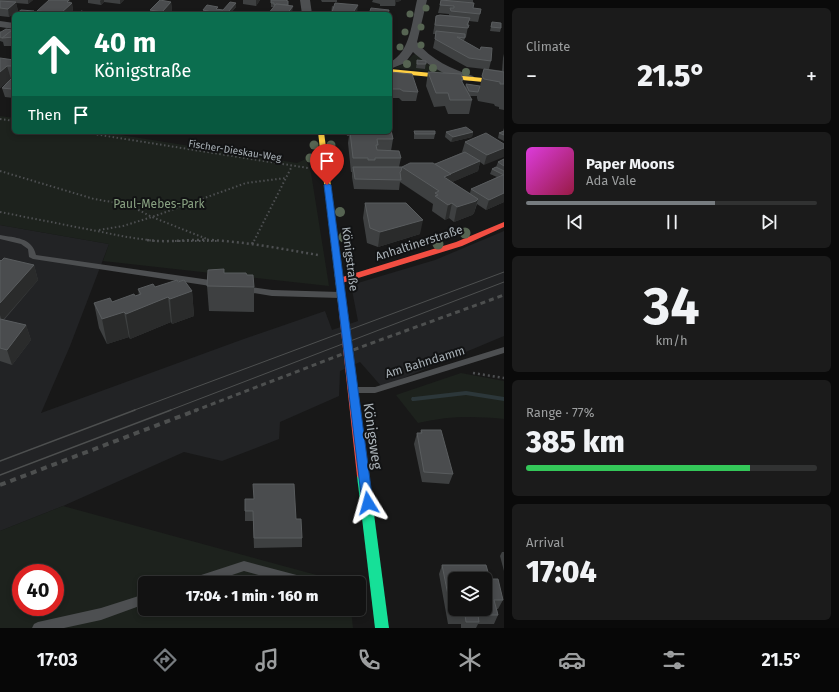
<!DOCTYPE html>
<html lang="en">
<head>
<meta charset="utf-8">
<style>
  body { margin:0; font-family:"Fira Sans",sans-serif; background:#1b1b1b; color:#f1f3f6; height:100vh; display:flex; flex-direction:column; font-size:15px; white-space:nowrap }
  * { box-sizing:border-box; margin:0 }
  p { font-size:13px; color:#9c9e9f }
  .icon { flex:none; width:22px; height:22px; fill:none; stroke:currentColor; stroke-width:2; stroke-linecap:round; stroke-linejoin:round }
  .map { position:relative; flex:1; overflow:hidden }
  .sheet { display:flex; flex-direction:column; gap:8px; padding:8px; background:#0a0a0a; width:335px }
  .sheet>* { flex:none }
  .guide { position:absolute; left:12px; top:12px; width:380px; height:122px; border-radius:6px; box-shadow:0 2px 6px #0003,0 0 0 1px #313232; background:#0b6e4f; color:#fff; overflow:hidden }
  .controls { position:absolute; left:448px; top:572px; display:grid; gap:8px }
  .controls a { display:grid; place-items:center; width:44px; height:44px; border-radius:6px; background:#121212; box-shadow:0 2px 6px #0003,0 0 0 1px #313232; font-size:20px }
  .speed { position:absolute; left:12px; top:564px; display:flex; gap:8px; font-size:20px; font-weight:700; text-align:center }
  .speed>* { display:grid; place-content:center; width:52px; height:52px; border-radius:50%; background:#121212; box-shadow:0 2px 6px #0003,0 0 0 1px #313232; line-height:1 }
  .speed .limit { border:6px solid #d22; background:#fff; color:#111 }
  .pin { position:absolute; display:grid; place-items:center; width:34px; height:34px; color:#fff; margin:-41px -17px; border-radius:50% 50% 50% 0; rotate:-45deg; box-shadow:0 0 4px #0007 }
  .pin .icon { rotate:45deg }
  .me { position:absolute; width:44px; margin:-22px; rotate:352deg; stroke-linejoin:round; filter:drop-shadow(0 0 3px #0008) }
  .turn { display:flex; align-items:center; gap:14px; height:84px; padding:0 16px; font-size:18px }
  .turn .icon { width:52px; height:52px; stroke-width:2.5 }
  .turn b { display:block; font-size:28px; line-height:34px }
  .then { display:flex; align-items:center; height:38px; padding:0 16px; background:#0003; gap:8px; font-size:15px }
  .big { font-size:30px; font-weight:800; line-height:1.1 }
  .sheet .tile { flex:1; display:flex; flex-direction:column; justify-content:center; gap:6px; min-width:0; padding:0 14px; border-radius:6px; background:#1b1b1b }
  .sheet .dial { align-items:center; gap:0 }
  .dial b { font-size:52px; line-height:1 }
  .song { display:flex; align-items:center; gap:12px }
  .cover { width:48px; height:48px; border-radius:6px; background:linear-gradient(135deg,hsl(300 70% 55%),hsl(340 70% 35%)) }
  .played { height:4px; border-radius:2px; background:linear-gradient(90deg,#777c80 65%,#313232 65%) }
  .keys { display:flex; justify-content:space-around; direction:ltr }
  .heat { display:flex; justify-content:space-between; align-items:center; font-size:22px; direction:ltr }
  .charge { height:6px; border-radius:3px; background:linear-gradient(90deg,#34c759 77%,#313232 0) }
  .trip { position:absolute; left:138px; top:576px; width:228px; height:40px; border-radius:6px; background:#121212; box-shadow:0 2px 6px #0003,0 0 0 1px #313232; font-weight:800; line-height:40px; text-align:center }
  .tab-bar { display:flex; height:64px; justify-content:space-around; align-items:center; background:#070707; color:#9c9e9f }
  .tab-bar .icon { width:28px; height:28px }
  .tab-bar .on { color:#777c80 }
  .tab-bar b { font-size:18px; color:#f1f3f6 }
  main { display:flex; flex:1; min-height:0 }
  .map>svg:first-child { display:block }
  .built { fill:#222325 }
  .green { fill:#1d221d; fill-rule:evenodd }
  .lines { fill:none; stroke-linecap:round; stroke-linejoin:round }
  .stream { fill:#2c373a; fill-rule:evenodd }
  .path-far1 { stroke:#4e5052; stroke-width:2; stroke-dasharray:1.5 2.5; stroke-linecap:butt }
  .path { stroke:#4e5052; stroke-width:2.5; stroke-dasharray:2 3; stroke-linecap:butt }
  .lane { fill:#4d4f51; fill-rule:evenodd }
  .street { fill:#4d4f51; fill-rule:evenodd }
  .fast { fill:#16e098; fill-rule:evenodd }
  .slow { fill:#ffcf43; fill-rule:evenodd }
  .jam { fill:#f24e42; fill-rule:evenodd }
  .tram-far1 { stroke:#4d4f4f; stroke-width:1 }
  .tram { stroke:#4d4f4f; stroke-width:1.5 }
  .rail-far1 { stroke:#4d4f4f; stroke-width:3; stroke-dasharray:5 4; stroke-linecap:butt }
  .rail { stroke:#4d4f4f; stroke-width:4; stroke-dasharray:6 5; stroke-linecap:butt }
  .tree { fill:#566452 }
  .wall { fill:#3e4041 }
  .shaded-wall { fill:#2a2b2b }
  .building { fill:#4a4c4e; stroke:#595c5e; fill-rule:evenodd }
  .route { fill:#1a73e8; stroke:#114b97 }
  .labels { text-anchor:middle; stroke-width:4; stroke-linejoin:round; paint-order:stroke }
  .far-street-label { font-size:10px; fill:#aab2b8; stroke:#121314 }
  .park-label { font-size:12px; fill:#89a282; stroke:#121314 }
  .street-label { font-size:12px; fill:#aab2b8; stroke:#121314 }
  .near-street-label { font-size:14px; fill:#aab2b8; stroke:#121314 }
</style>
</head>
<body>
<main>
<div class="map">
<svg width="504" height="628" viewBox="0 0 504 628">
  <rect width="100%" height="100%" fill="#181818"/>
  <!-- built -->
  <path class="built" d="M 0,225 L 109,244 L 70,346 L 41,413 L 241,340 L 325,311 L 332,330 L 358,321 L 351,285 L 435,260 L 504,231 L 504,336 L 382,387 L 360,362 L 340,371 L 339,396 L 280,422 L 279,439 L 222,461 L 184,452 L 63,506 L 0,531 Z"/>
  <!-- green -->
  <g class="green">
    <path d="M 416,54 L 427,64 L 447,73 L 394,68 L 404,64 L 413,55 Z"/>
    <path d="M 0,116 L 14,118 L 14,132 L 102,132 L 297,163 L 306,159 L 311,173 L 329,286 L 103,261 L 109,244 L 0,225 Z"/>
    <path d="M 461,373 L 504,381 L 504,419 C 471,416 450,416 418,423 L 396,395 Z"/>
    <path d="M 63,506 L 346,583 L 145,583 L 145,609 L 351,609 L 353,628 L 0,628 L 0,531 ZM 21,573 L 55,573 L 55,607 L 21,607 Z"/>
  </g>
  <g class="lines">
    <!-- stream -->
    <path class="stream" d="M 466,391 L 504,397 L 504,401 L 466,395 L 414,401 L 412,401 L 411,399 L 412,397 L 414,397 Z"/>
    <!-- path-far1 -->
    <g class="path-far1">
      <path d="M 0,119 L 14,121"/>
      <path d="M 81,132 L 308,168"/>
      <path d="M 0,171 L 94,199 L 129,205 L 152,217 L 207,239"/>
      <path d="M 0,212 L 127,237 L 155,241"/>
      <path d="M 99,230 L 123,226 L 152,217 L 246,183 L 286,178"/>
      <path d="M 175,241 L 217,241"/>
      <path d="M 254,241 L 292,166"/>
    </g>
    <!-- path -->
    <g class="path">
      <path d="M 147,240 C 168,243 190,239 211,240 C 247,242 283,249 318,255"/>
      <path d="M 252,244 L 254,240"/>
      <path d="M 473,373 L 504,378"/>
    </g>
    <!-- lane -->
    <g class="lane">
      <path d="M 0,235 C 15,238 32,237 36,255 L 217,281 L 221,284 L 217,287 L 33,259 L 29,257 L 28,249 L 21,244 L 0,239 Z"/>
      <path d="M 244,286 L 272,290 L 340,292 L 344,295 L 340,298 L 272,296 L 241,291 L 240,289 Z"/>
      <path d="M 504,347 L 504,353 L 375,393 L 355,393 L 352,392 L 351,390 L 352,388 L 355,387 L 375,387 Z"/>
      <path d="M 244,561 L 308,578 L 312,579 L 314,583 L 288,583 L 244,571 L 208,583 L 186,583 L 188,579 L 192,578 Z"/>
      <path d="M 145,594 L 145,604 L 101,620 L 64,628 L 32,628 L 34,624 L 38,622 L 101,608 Z"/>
    </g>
    <!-- street -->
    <g class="street">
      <path d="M 300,0 L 310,0 L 312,14 L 302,14 Z"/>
      <path d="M 417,0 L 427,0 L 417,42 C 431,60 452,69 473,76 L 475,78 L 473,80 C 457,84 424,63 413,52 L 405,63 L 390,69 L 390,62 C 411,52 412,20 417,0 Z"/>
      <path d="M 0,21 L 14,23 L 14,29 L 0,27 Z"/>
    </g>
    <!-- fast -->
    <path class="fast" d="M 363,471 L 367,473 L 369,476 L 389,628 L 375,628 L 357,476 L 359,473 Z"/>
    <!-- slow -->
    <g class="slow">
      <path d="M 390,69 L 504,80 L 504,84 L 390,73 Z"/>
      <path d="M 318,132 L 324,132 L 346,303 L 342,306 L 338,303 Z"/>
    </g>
    <!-- jam -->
    <g class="jam">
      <path d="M 504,222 L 504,227 L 462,246 L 342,283 L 336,283 L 335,281 L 336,279 L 456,242 Z"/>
      <path d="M 342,300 L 346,303 L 369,476 L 367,479 L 363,481 L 359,479 L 357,476 L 338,303 Z"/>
    </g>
    <!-- tram-far1 -->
    <g class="tram-far1">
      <path d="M 132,411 L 504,272"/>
      <path d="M 168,411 L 504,282"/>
    </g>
    <!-- tram -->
    <g class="tram">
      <path d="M 0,461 L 135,410"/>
      <path d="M 0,475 L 171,410"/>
    </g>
    <!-- rail-far1 -->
    <path class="rail-far1" d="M 194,411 L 361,347 L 504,295"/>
    <!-- rail -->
    <path class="rail" d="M 0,485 L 197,410"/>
  </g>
  <!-- trees -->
  <g class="tree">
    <circle cx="426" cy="8" r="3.5"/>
    <circle cx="410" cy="14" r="3.5"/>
    <circle cx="421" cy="27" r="3.5"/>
    <circle cx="405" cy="32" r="3.5"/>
    <circle cx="421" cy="45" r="3.5"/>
    <circle cx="400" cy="47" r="3.5"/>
    <circle cx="407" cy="64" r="4"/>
    <circle cx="433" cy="68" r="4"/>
    <circle cx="466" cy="72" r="4"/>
    <circle cx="314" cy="145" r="4.5"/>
    <circle cx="331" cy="145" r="4.5"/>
    <circle cx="310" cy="158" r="4.5"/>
    <circle cx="334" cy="166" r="4.5"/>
    <circle cx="340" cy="212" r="5"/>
    <circle cx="465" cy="233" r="5.5"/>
    <circle cx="344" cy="237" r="5.5"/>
    <circle cx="438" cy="244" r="5.5"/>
  </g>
  <!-- wall -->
  <g class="wall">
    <path d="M 0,0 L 33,0 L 28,4 L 16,3 L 18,11 L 9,17 L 0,16 Z"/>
    <path d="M 88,0 L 124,0 L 120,4 L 104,2 L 101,5 L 88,3 Z"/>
    <path d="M 243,0 L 260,0 L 256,6 L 243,4 Z"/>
    <path d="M 271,0 L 288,5 L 292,14 L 273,7 L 271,7 Z"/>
    <path d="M 321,0 L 337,0 L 337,2 L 322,2 Z"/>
    <path d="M 373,0 L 401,0 L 400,1 L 396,2 L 395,6 L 380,6 L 380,4 L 372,2 Z"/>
    <path d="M 441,0 L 473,0 L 473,8 L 480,14 L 478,22 L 469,21 L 466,37 L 465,37 L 464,41 L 480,50 L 481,47 L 491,61 L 489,69 L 504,71 L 504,110 L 499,109 L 499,107 L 495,106 L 494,104 L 478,101 L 477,98 L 477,96 L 469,96 L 472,100 L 469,114 L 448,114 L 445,106 L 434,107 L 426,86 L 428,72 L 463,80 L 462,83 L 465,88 L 466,84 L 480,86 L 484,69 L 467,67 L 433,48 L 436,34 L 433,34 L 436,16 L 449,15 L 449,14 L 438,13 Z"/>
    <path d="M 171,2 L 172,10 L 168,14 L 151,14 L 150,10 Z"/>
    <path d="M 71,3 L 72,3 L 73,11 L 70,14 L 37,14 L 37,11 Z"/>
    <path d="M 236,3 L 236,7 L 230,14 L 204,14 L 203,10 L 218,9 L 223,10 Z"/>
    <path d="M 332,6 L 358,14 L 331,14 Z"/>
    <path d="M 492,22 L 501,28 L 500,32 L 490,31 Z"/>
    <path d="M 14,28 L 14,46 L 4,46 L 3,42 L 0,41 L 0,32 L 12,30 Z"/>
    <path d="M 504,54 L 504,71 L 502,71 L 503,58 Z"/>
    <path d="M 0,58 L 14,60 L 14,98 L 5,97 L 2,88 L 11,79 L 0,88 Z"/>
    <path d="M 417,60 L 426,61 L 425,69 L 416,68 Z"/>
    <path d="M 390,72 L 418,92 L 416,101 L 402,101 L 399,98 L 390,98 Z"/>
    <path d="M 390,116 L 392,120 L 391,130 L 393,139 L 391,151 L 401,158 L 399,167 L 402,167 L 419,163 L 435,164 L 463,152 L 462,152 L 465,142 L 504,144 L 484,165 L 480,162 L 478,171 L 452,182 L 470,193 L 471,189 L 497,177 L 490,174 L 492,169 L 496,167 L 498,162 L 504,159 L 504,202 L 486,210 L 477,204 L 474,213 L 472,215 L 454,222 L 449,218 L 445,220 L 432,211 L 433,204 L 400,182 L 399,190 L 354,189 L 352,177 L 352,172 L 351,172 L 348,143 L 349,136 L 347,136 L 346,132 L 390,132 Z"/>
    <path d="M 504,128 L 504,141 L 498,138 L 499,133 L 503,131 Z"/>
    <path d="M 414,131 L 435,134 L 434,139 L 414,139 Z"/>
    <path d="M 446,132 L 473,132 L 472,137 L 451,142 L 445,137 Z"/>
    <path d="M 365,203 L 420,234 L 378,247 L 367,243 L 363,218 Z"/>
    <path d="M 0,260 L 34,265 L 38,280 L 4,320 L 26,325 L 31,340 L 12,365 L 0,361 Z"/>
    <path d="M 224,273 L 247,275 L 254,287 L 254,312 L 209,311 L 207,286 Z"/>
    <path d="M 178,282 L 192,291 L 194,316 L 172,324 L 171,322 L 130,339 L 129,337 L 107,344 L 99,328 L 94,303 L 112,302 L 135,296 L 139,295 L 138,289 L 155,287 Z"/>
    <path d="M 421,430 L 453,474 L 449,484 L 422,482 L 414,444 L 417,433 L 420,433 Z"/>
    <path d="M 245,499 L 253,499 L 296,519 L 302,538 L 302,547 L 254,548 L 253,521 L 245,521 Z"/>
    <path d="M 502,552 L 504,552 L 504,571 L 500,556 Z"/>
    <path d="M 442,565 L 490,579 L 503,600 L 498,609 L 497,609 L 498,615 L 494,624 L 478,624 L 476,628 L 461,628 L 461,624 L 448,624 L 439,574 Z"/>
  </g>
  <!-- shaded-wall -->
  <g class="shaded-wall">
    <path d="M 28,0 L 33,0 L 28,4 Z"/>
    <path d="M 66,0 L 70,0 L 71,4 L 72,3 L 73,11 L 70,14 L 61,14 L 61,13 Z"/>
    <path d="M 101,0 L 104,0 L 104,2 L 101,5 L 100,1 Z"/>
    <path d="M 120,0 L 124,0 L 120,4 Z"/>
    <path d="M 256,0 L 260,0 L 256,6 Z"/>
    <path d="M 395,0 L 401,0 L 400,1 L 396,2 L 395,6 Z"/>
    <path d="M 16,2 L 18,11 L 9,17 L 8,9 Z"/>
    <path d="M 171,2 L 172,10 L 168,14 L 162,14 L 162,12 Z"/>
    <path d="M 236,3 L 236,7 L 230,14 L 228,14 L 228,12 Z"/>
    <path d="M 358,5 L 357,14 L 352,14 Z"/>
    <path d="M 293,6 L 292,14 L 287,14 Z"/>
    <path d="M 14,65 L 14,73 L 12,66 Z"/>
    <path d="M 7,66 L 11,79 L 0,88 L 0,72 Z"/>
    <path d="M 14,86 L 14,98 L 12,89 Z"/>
    <path d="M 473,132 L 472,137 L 451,142 L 453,137 Z"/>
    <path d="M 504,148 L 504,157 L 484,165 L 487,155 Z"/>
    <path d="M 480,161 L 478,171 L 448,184 L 444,177 Z"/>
    <path d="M 504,193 L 504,202 L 486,210 L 489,200 Z"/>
    <path d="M 478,199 L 474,213 L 472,215 L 454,222 L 457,207 Z"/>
    <path d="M 452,203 L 449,218 L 445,220 L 448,205 Z"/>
    <path d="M 423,220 L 420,234 L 378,247 L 380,232 Z"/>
    <path d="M 34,265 L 38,280 L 2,321 L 0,315 L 0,303 Z"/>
    <path d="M 192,291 L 194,316 L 172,324 L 170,299 Z"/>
    <path d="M 168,297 L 171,322 L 130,339 L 126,314 Z"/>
    <path d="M 124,312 L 129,337 L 107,344 L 102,319 Z"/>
    <path d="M 26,325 L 31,340 L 12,365 L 7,350 Z"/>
  </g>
  <!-- building -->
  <g class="building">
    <path d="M 49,0 L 69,0 L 67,2 L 72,3 L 61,13 L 37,11 Z"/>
    <path d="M 160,0 L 171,2 L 162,12 L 150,10 Z"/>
    <path d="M 271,0 L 285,0 L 288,1 L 288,5 L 276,4 L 275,5 L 274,5 L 274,3 L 271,3 Z"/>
    <path d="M 441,0 L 474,3 L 473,8 L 481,9 L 480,14 L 451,11 L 450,8 L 454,8 L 454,6 L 440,5 Z"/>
    <path d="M 0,1 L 16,2 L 8,9 L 0,8 Z"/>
    <path d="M 230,2 L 236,3 L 228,12 L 223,12 L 222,14 L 215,14 L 216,13 L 203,10 L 207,5 L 218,7 L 216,9 L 223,10 Z"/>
    <path d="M 335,3 L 358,5 L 352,14 L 332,12 Z"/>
    <path d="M 276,4 L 293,6 L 287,14 L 268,14 Z"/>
    <path d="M 371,8 L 389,10 L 388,14 L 369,14 Z"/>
    <path d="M 21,10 L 34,11 L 30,14 L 17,13 Z"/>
    <path d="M 81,11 L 93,14 L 78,14 Z"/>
    <path d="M 107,12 L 119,13 L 118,14 L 104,14 Z"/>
    <path d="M 440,15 L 470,18 L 467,25 L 469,25 L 468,28 L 435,25 L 436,16 Z"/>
    <path d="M 492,22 L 501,23 L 501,28 L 491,27 Z"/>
    <path d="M 14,28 L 14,37 L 2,38 Z"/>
    <path d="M 6,29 L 12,30 L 2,38 L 0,37 L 0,32 L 1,32 Z"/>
    <path d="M 436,31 L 465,34 L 465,38 L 457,37 L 480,50 L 481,47 L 492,48 L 491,61 L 469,58 L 435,39 Z"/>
    <path d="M 0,58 L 14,60 L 14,65 L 12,66 L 7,66 L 0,72 Z"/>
    <path d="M 417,60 L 426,61 L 426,64 L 417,64 Z"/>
    <path d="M 484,69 L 504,72 L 504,84 L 500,84 L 500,82 L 484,79 L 482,76 Z"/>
    <path d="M 390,72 L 412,74 L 418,92 L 403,91 L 400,89 L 390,89 Z"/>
    <path d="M 428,72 L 461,74 L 463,80 L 461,80 L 472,100 L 450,100 L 448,93 L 436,93 Z"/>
    <path d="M 14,76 L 14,86 L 12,89 L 2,88 Z"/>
    <path d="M 466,84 L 480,86 L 478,92 L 469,91 Z"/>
    <path d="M 390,116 L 391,116 L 392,120 L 390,120 Z"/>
    <path d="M 466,127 L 473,132 L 453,137 L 446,132 Z"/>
    <path d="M 390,130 L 391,130 L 393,139 L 377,139 L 378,145 L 376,145 L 377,150 L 399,151 L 401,158 L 375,158 L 375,160 L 368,160 L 368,158 L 353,158 L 350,132 L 390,132 Z"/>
    <path d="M 414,131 L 435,131 L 435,134 L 415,134 Z"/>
    <path d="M 504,131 L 504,135 L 499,133 Z"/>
    <path d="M 486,133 L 504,144 L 504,148 L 487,155 L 465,142 Z"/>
    <path d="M 465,152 L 480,161 L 450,174 L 435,164 Z"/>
    <path d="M 504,159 L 504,166 L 498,162 Z"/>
    <path d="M 410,163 L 433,163 L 451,174 L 444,177 L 478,199 L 476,201 L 457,207 L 452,203 L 448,205 L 435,196 L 438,195 L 435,193 L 439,191 L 402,167 Z"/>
    <path d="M 353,167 L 402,167 L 401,171 L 400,172 L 401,180 L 355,179 Z"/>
    <path d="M 496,167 L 504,171 L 504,175 L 492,169 Z"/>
    <path d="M 503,175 L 504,175 L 504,193 L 489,200 L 471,189 Z"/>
    <path d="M 365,203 L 406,203 L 423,220 L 380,232 L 370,228 Z"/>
    <path d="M 4,258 L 34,265 L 0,303 L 0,260 L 1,261 Z"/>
    <path d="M 224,269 L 224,273 L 246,273 L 247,275 L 253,275 L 254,287 L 207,286 L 208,270 Z"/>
    <path d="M 177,280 L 178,282 L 184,280 L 192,291 L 170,299 L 168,297 L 126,314 L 124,312 L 102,319 L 94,303 L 110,298 L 112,302 L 134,294 L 135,296 L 141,294 L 138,289 L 153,284 L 155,287 Z"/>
    <path d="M 0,319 L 26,325 L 7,350 L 0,348 Z"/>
    <path d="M 421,430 L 441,430 L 453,474 L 424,472 L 417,433 L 422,433 Z"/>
    <path d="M 253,484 L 294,484 L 296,519 L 301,519 L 302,538 L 254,538 L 253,511 L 245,511 L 245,499 L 254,499 Z"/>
    <path d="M 442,565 L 486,565 L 490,579 L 498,579 L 503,600 L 494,600 L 498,615 L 478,615 L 479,622 L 466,622 L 465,615 L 452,615 ZM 455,579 L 485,579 L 485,609 L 455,609 Z"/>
  </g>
  <!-- route -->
  <path class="route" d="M 327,183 L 331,185 L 373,503 L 372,507 L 368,508 L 363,507 L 362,503 L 324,185 Z"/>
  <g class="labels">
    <!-- far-street labels -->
    <g class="far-street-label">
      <text transform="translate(235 150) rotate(9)" y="4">Fischer-Dieskau-Weg</text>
    </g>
    <!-- park labels -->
    <g class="park-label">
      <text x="159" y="208">Paul-Mebes-Park</text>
    </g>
    <!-- street labels -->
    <g class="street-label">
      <text transform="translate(419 243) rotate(-18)" y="4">Anhaltinerstraße</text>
      <text transform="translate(350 259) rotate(83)" y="4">Königstraße</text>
      <text transform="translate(425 362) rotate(-17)" y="4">Am Bahndamm</text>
    </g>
    <!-- near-street labels -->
    <g class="near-street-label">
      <text transform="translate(373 436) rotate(82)" y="5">Königsweg</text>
    </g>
  </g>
</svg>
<div class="controls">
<a><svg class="icon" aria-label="layers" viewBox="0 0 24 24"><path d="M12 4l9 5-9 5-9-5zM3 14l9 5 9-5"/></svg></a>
</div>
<div class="speed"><div class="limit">40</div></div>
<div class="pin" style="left:327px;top:185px;background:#d93025"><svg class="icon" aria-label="arrive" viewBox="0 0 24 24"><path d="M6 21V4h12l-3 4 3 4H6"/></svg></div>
<svg class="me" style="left:368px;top:503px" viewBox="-20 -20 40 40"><path d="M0-17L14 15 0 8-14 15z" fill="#1a73e8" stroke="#fff" stroke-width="4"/></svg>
<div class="trip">17:04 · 1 min · 160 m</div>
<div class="guide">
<div class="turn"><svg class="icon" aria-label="ahead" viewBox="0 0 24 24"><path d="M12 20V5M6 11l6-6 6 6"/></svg><div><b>40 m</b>Königstraße</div></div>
<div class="then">Then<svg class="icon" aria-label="arrive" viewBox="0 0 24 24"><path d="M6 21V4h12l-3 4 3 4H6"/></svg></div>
</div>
</div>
<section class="sheet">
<div class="tile"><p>Climate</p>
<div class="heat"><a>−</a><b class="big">21.5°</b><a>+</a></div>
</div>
<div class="tile">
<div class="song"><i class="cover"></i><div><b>Paper Moons</b><p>Ada Vale</p></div></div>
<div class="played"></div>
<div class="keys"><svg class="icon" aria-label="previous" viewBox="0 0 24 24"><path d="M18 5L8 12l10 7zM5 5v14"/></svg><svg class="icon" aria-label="pause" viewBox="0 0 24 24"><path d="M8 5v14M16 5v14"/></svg><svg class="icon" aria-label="next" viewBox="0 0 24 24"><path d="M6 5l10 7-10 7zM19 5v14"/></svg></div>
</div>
<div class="tile dial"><b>34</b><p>km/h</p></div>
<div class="tile"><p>Range · 77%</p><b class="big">385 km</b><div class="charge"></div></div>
<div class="tile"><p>Arrival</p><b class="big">17:04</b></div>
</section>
</main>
<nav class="tab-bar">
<b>17:03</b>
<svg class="icon on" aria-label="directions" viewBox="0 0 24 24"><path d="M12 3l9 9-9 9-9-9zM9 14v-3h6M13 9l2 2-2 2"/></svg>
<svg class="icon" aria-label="music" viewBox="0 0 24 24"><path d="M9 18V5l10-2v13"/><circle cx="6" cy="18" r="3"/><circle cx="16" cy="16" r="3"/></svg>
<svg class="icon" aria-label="phone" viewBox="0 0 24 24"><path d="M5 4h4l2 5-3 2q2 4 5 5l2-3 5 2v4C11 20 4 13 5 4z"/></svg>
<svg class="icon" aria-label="climate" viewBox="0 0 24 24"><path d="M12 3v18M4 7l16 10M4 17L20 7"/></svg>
<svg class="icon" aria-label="car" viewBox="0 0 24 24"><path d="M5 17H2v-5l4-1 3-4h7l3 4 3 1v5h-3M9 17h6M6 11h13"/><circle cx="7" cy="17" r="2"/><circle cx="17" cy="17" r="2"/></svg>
<svg class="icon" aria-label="filters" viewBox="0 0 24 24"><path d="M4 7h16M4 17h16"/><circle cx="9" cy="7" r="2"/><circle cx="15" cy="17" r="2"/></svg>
<b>21.5°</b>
</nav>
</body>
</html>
